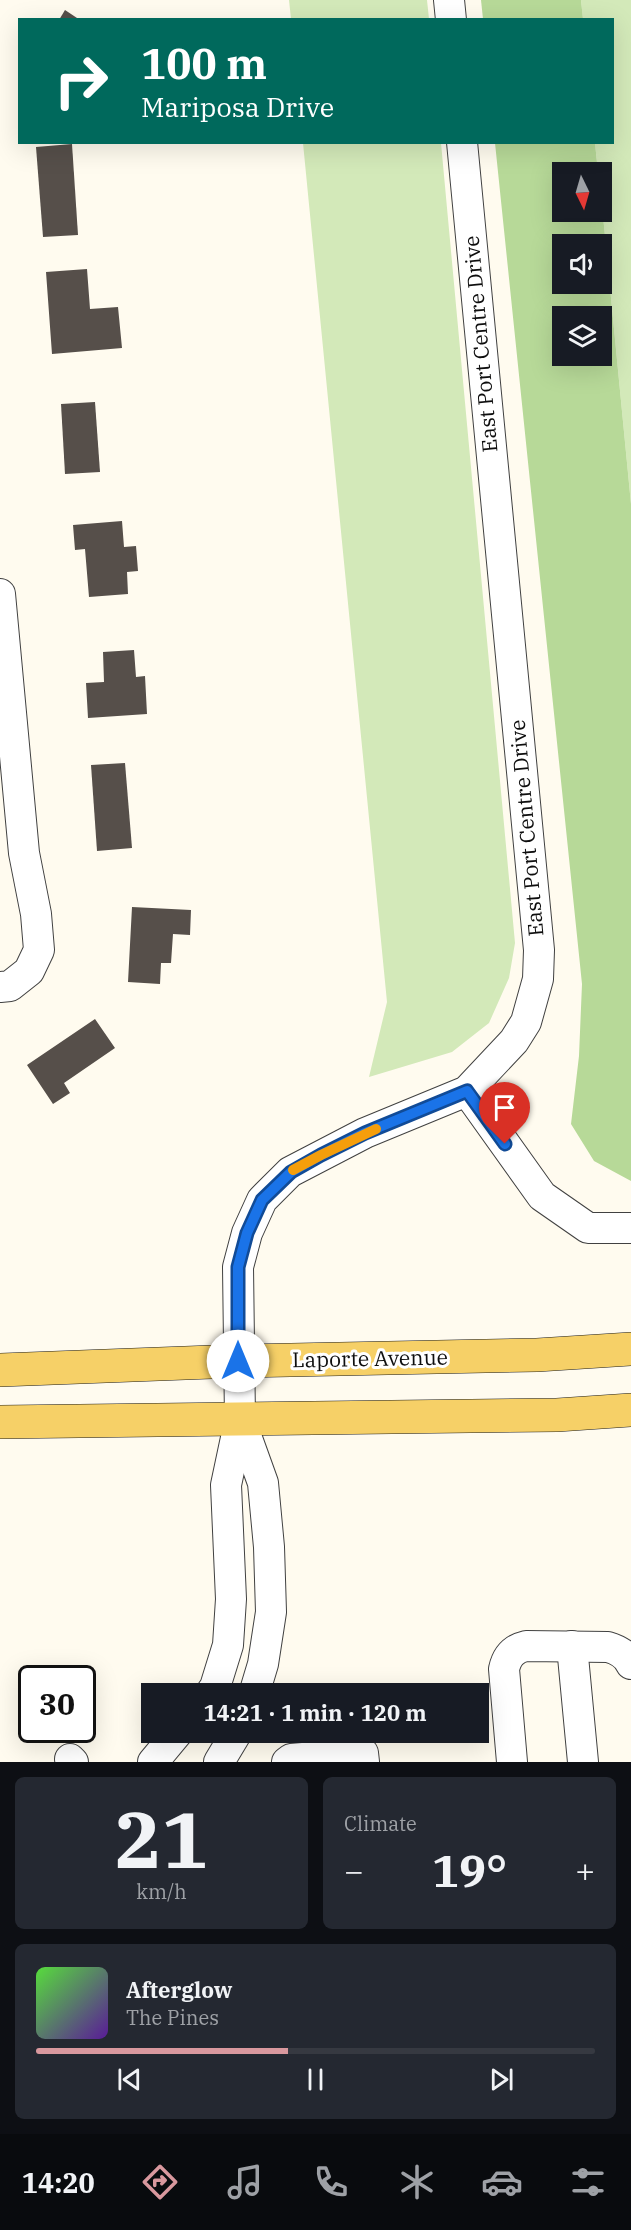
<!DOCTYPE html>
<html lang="en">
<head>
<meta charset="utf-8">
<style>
  body { margin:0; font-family:"IBM Plex Serif",serif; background:#242831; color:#f1f3f6; height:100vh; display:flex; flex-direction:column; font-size:22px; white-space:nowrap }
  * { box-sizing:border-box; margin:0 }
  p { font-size:20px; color:#9ea1a6 }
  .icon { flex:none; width:33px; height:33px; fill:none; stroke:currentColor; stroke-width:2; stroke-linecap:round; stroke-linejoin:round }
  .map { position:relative; height:1762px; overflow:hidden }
  .sheet { display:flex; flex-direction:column; gap:15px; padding:15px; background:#0d0f14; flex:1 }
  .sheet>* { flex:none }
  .banner { position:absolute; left:18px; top:18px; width:596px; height:126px; border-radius:0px; box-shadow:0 6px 24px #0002; background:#00695c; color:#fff; overflow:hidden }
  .needle { width:39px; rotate:175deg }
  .controls { position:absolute; left:552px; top:162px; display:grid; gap:12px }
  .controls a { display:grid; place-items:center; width:60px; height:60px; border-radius:0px; background:#171b24; box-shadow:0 6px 24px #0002; font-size:30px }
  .speed { position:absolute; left:18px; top:1665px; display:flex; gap:12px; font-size:30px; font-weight:700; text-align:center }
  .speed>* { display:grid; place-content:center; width:78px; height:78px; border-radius:50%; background:#171b24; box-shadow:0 6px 24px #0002; line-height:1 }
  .speed .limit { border:3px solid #111; border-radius:9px; background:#fff; color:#111 }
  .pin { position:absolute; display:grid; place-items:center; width:51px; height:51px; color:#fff; margin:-62px -26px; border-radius:50% 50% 50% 0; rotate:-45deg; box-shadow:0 0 6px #0007 }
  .pin .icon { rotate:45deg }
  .me { position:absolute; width:66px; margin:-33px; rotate:0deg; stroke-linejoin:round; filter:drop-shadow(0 0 4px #0008) }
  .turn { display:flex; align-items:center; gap:21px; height:126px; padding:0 24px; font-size:27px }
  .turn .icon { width:78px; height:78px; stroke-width:2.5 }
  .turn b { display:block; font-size:42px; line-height:51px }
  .big { font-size:45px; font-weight:800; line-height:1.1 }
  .sheet .widget { flex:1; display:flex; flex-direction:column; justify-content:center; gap:9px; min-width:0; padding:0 21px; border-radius:9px; background:#242831 }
  .sheet .dial { align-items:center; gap:0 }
  .dial b { font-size:78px; line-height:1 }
  .song { display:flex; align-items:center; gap:18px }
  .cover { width:72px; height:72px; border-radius:9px; background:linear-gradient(135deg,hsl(110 70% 55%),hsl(270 70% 35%)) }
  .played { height:6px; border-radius:3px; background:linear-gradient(90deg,#d9989e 45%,#363941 45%) }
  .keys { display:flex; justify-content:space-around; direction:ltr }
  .heat { display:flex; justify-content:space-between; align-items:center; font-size:33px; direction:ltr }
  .sheet .tiles { flex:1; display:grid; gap:15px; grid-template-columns:1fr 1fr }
  .widget:last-child { grid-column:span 2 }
  .trip { position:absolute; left:141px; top:1683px; width:348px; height:60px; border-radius:0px; background:#171b24; box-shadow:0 6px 24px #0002; font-weight:800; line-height:60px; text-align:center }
  .tab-bar { display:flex; height:96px; justify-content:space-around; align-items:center; background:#090b0e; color:#9ea1a6 }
  .tab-bar .icon { width:42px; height:42px }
  .tab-bar .on { color:#d9989e }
  .tab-bar b { font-size:27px; color:#f1f3f6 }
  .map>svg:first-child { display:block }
  .green { fill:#d3e9b9 }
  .forest { fill:#b7d998; fill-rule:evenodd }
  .building { fill:#564f4a }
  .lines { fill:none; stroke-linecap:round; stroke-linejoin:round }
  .minor-casing { stroke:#414141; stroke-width:32 }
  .major-casing { stroke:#1f1f1f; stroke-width:34 }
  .minor { stroke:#fff; stroke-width:30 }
  .major { stroke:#f6d067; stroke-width:33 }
  .route-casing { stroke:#114b97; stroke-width:15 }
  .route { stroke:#1a73e8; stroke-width:10 }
  .slow { stroke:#f59e0b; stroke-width:10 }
  .labels { text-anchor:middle; stroke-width:6; stroke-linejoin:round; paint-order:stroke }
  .street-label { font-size:21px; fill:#0e0e0e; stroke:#fff }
</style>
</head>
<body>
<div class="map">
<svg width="631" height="1762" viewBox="0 0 631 1762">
  <rect width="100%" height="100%" fill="#fffbef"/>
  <!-- green -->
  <g class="green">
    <path d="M 289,0 L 427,0 L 429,19 L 291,19 Z"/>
    <path d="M 581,0 L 631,0 L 631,504 L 602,205 L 602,172 L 598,172 L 595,143 L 612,142 L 612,20 L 583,19 Z"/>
    <path d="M 303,143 L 441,143 L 515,943 L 509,978 L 489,1023 L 452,1052 L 369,1077 L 387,1002 Z"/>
  </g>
  <!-- forest -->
  <g class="forest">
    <path d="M 481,0 L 581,0 L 583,19 L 483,19 Z"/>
    <path d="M 495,143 L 595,143 L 598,172 L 562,172 L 562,212 L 602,212 L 602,205 L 631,504 L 631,1181 L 594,1161 L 571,1124 L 579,1056 L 582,984 ZM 562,244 L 602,244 L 602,284 L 562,284 ZM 562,316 L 602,316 L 602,356 L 562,356 Z"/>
  </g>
  <!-- building -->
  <g class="building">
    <path d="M 65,10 L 80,20 L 59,20 Z"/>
    <path d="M 72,144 L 78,235 L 43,237 L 36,147 Z"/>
    <path d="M 87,269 L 90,309 L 118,307 L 122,348 L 52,354 L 46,272 Z"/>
    <path d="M 95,402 L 100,472 L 65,474 L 61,404 Z"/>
    <path d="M 122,521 L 124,547 L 136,546 L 138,571 L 127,572 L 128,594 L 89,597 L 85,549 L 75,550 L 73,525 Z"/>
    <path d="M 134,650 L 136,677 L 145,676 L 147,714 L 88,718 L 86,683 L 104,682 L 103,652 Z"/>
    <path d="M 125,763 L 132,848 L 97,851 L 91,765 Z"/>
    <path d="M 132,907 L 191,910 L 190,935 L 173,934 L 171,963 L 161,963 L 160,984 L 128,982 Z"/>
    <path d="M 95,1019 L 115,1048 L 64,1083 L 70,1093 L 53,1104 L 27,1065 Z"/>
  </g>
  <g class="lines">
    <!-- minor casing -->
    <g class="minor-casing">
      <g id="minor">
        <path d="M 449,0 L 451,20"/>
        <path d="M 0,594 L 24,853 L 36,914 L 39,950 L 29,971 L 10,986 L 0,987"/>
        <path d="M 467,1091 L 542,1196 L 588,1228 L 631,1228"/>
        <path d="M 240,1419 L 263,1483 L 269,1547 L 271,1612 L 263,1664 L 254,1694"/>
        <path d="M 572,1646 L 583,1762"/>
        <path d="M 210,1694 L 215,1687 L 228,1645 L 231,1599 L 226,1485 L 240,1419 L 238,1267 L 247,1233 L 262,1200 L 290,1172 L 365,1133 L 467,1091 L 514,1041 L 526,1022 L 538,979 L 539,950 L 462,142"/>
        <path d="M 70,1759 L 73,1762"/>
        <path d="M 153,1762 L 178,1732"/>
        <path d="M 219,1762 L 237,1732"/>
        <path d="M 287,1762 L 291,1759 L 363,1753 L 364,1762"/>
        <path d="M 512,1762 L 504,1669 C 507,1656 513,1649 526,1646 L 608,1647 C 618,1650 626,1654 631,1664"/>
      </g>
    </g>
    <!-- major casing -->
    <g class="major-casing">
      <g id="major">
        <path d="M 0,1370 L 238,1361 L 537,1355 L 631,1349"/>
        <path d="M 0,1422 L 557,1415 L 631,1410"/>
      </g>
    </g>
    <!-- minor -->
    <use href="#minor" class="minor"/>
    <!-- major -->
    <use href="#major" class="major"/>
  </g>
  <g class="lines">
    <!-- route casing -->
    <g class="route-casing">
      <path id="route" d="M 238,1361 L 238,1267 L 247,1233 L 262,1200 L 291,1172 L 321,1155 L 365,1133 L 467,1091 L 505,1144"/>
    </g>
    <!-- route -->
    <use href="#route" class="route"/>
    <!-- slow -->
    <path class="slow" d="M 293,1170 L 321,1155 L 376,1129"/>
  </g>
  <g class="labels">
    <!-- street labels -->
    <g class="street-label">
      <text transform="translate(481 344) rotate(-95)" y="7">East Port Centre Drive</text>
      <text transform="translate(527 828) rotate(-95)" y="7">East Port Centre Drive</text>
      <text transform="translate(370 1359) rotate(-1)" y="7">Laporte Avenue</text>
    </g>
  </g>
</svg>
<div class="controls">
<a><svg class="needle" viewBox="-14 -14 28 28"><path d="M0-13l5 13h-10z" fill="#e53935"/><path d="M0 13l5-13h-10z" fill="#9ea1a6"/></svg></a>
<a><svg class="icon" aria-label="sound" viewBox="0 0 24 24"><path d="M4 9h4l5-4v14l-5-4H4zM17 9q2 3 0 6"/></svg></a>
<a><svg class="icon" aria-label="layers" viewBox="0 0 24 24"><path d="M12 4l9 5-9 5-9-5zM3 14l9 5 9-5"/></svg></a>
</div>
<div class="speed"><div class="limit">30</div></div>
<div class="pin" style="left:505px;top:1144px;background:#d93025"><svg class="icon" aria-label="arrive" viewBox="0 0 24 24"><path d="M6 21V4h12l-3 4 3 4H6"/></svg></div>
<svg class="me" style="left:238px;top:1361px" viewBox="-20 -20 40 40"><circle r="19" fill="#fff"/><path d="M0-13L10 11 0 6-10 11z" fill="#1a73e8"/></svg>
<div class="trip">14:21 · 1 min · 120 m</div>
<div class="banner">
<div class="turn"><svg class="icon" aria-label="right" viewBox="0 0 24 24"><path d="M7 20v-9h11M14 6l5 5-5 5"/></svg><div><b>100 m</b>Mariposa Drive</div></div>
</div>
</div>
<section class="sheet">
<div class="tiles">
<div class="widget dial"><b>21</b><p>km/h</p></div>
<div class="widget"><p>Climate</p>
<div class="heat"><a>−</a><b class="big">19°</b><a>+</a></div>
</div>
<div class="widget">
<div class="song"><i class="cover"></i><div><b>Afterglow</b><p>The Pines</p></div></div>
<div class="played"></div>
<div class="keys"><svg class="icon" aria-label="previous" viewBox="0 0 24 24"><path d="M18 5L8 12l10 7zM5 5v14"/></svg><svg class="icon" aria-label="pause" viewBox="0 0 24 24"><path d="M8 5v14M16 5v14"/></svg><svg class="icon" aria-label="next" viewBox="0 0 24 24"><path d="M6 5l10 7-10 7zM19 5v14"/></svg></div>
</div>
</div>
</section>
<nav class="tab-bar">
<b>14:20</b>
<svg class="icon on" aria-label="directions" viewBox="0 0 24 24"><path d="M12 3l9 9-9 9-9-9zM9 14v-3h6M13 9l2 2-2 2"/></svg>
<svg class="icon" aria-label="music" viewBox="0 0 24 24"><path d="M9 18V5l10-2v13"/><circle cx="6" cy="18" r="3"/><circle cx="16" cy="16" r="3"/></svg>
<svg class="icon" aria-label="phone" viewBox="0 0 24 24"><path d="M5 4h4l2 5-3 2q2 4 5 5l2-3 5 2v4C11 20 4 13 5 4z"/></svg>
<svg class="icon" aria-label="climate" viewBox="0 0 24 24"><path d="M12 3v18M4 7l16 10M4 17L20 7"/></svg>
<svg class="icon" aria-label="car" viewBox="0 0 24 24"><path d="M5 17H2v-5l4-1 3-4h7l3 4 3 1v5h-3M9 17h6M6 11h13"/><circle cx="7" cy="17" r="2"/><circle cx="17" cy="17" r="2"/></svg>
<svg class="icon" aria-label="filters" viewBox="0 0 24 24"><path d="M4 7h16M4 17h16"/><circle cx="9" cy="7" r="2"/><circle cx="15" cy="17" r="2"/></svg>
</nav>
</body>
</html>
